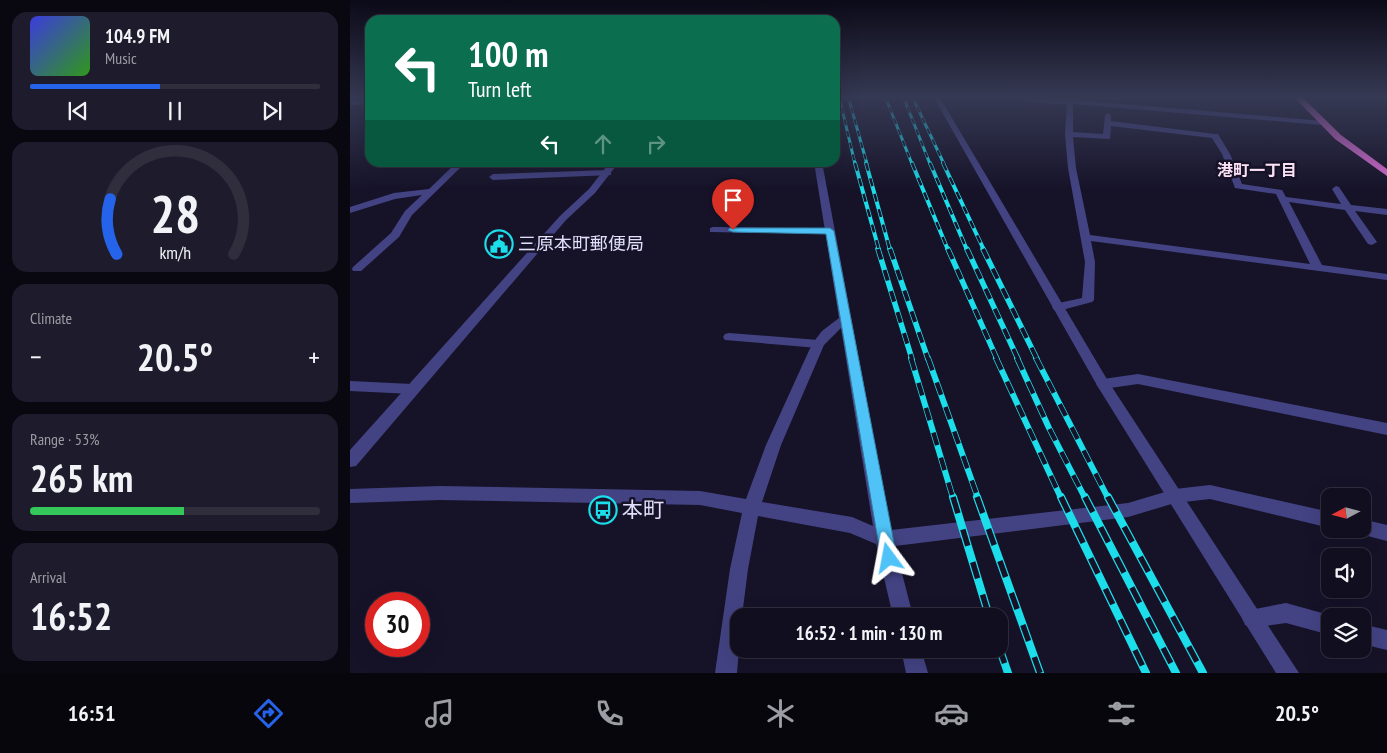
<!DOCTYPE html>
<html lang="en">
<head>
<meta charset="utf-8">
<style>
  body { margin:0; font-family:"PT Sans Narrow","Noto Sans JP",sans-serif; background:#1e1c2c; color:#f1f3f6; height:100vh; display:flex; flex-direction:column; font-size:19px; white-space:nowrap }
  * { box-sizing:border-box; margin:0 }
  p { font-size:16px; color:#9c9ca4 }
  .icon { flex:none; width:28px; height:28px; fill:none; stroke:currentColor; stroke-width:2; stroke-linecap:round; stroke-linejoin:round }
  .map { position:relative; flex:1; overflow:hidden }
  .side { display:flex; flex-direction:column; gap:12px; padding:12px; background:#090811; width:350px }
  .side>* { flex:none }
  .guide { position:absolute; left:15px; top:15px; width:475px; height:152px; border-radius:15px; box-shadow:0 5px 20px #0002,0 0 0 1px #302e3d; background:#0b6e4f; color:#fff; overflow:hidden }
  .needle { width:32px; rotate:263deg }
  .buttons { position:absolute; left:971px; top:488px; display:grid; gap:10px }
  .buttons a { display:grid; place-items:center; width:50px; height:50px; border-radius:10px; background:#100e1f; box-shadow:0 5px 20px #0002,0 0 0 1px #302e3d; font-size:25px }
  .speed { position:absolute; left:15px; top:592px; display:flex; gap:10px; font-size:25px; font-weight:700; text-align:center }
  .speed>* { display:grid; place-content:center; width:65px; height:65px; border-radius:50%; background:#100e1f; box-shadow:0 5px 20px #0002,0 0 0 1px #302e3d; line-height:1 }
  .speed .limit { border:8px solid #d22; background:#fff; color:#111 }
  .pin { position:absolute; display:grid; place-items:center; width:42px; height:42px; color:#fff; margin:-51px -21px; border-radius:50% 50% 50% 0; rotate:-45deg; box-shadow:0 0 5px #0007 }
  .pin .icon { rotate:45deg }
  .me { position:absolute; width:55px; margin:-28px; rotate:347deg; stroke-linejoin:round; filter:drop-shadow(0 0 4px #0008) }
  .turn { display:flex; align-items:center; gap:18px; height:105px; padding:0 20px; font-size:22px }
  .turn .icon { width:65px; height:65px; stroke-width:2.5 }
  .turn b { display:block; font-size:35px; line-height:42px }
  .lanes { display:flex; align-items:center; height:48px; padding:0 20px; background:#0003; justify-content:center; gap:25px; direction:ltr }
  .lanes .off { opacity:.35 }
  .big { font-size:38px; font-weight:700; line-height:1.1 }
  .side .card { flex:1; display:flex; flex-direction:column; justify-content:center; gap:8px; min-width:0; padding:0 18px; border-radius:15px; background:#1e1c2c }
  .side .dial { align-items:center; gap:0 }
  .dial svg { height:130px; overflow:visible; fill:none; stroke:#302e3d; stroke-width:7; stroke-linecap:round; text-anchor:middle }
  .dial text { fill:#f1f3f6; stroke:none }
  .song { display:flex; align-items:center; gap:15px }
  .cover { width:60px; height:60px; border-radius:8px; background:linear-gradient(135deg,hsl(240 70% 55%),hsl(110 70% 35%)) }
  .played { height:5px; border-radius:2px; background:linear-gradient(90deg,#2563eb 45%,#302e3d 45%) }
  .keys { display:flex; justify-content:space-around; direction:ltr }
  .heat { display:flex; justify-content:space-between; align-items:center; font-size:28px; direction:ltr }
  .charge { height:8px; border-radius:4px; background:linear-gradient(90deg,#34c759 53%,#302e3d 0) }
  .trip { position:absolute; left:380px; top:608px; width:278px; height:50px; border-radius:15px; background:#100e1f; box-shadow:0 5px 20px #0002,0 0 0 1px #302e3d; font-weight:700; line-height:50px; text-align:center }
  .tabs { display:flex; height:80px; justify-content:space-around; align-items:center; background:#06060c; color:#9c9ca4 }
  .tabs .icon { width:35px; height:35px }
  .tabs .on { color:#2563eb }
  .tabs b { font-size:22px; color:#f1f3f6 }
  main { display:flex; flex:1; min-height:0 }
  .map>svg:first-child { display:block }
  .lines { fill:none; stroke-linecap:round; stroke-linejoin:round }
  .service { fill:#434384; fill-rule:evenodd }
  .minor { fill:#434384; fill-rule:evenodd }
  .tertiary { fill:#434384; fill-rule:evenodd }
  .trunk { fill:#d66ad0; fill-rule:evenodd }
  .rail-far4-casing { stroke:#1cdeeb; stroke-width:3 }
  .rail-far3-casing { stroke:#1cdeeb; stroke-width:4 }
  .rail-far2-casing { stroke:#1cdeeb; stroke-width:5.5 }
  .rail-far1-casing { stroke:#1cdeeb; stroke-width:6 }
  .rail-casing { stroke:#1cdeeb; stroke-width:8 }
  .rail-far4 { stroke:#161329; stroke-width:2; stroke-dasharray:6; stroke-linecap:butt }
  .rail-far3 { stroke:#161329; stroke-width:2.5; stroke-dasharray:8; stroke-linecap:butt }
  .rail-far2 { stroke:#161329; stroke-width:4; stroke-dasharray:11; stroke-linecap:butt }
  .rail-far1 { stroke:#161329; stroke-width:4.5; stroke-dasharray:13; stroke-linecap:butt }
  .rail { stroke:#161329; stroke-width:5.5; stroke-dasharray:17; stroke-linecap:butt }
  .route { fill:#4fc3f7; stroke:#337fa1 }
  .labels { text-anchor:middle; stroke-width:5; stroke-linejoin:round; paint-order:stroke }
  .far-neighbourhood-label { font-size:16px; font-weight:bold; fill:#fce0f3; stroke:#161329 }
  .poi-label { font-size:18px; fill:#e1dffc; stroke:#161329; text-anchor:start }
  .near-poi-label { font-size:21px; fill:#e1dffc; stroke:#161329; text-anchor:start }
</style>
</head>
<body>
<main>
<section class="side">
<div class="card">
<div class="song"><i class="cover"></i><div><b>104.9 FM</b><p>Music</p></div></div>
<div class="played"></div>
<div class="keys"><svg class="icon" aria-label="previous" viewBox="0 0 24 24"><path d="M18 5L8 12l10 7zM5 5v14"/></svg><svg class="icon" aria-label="pause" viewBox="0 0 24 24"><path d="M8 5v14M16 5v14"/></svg><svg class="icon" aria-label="next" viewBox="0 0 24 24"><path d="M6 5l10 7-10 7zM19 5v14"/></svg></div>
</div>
<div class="card dial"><svg viewBox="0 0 100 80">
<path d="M14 69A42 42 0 1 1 86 69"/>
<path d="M14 69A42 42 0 0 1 10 35" stroke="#2563eb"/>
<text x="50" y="56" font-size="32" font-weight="700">28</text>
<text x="50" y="72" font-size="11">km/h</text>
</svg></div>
<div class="card"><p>Climate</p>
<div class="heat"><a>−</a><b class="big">20.5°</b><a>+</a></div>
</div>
<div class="card"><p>Range · 53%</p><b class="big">265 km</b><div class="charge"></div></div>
<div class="card"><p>Arrival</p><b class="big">16:52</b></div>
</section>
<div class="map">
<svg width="1037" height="673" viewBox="0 0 1037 673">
  <rect width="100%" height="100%" fill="#161329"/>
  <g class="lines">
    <!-- service -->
    <g class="service">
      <path d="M 258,170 L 261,171 L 261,175 L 143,180 L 139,177 L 143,174 Z"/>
      <path d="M 363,227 L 480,228 L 485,231 L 480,234 L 360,232 L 360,228 Z"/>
      <path d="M 379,333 L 468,340 L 474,344 L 468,348 L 375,340 L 373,337 L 375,334 Z"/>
      <path d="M 0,381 L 62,384 L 67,385 L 69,389 L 67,393 L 62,394 L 0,391 Z"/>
    </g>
    <!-- minor -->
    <g class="minor">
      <path d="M 647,96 L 718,100 L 720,96 L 726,96 L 724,100 L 975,121 L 976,123 L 972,125 L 723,104 L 723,132 L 753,134 L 755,115 L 758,113 L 761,115 L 761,121 L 865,134 L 868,134 L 880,154 L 892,184 L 932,190 L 936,197 L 991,204 L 982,189 L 986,186 L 989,187 L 1001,205 L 1037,209 L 1037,215 L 1005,211 L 1027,242 L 1022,245 L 1018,244 L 995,210 L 939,202 L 972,265 L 1037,274 L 1037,280 L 741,241 L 745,262 L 744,300 L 742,302 L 708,311 L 704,310 L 702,307 L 704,304 L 732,298 L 735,262 L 718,168 L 715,134 L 717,104 L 699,104 ZM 761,126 L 862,138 L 872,154 L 885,188 L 926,194 L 960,264 L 740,235 L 726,168 L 723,137 L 760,139 Z"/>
      <path d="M 20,100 L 20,104 L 0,105 L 0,101 Z"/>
      <path d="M 107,162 L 116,162 L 62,215 L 49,237 L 11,271 L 3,271 L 2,269 L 3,267 L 41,233 L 55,211 L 72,195 L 45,199 L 0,213 L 0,207 L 44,193 L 79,189 Z"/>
      <path d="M 260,162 L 269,162 L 245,193 L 216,220 L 6,466 L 0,467 L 0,450 L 210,216 L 239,189 Z"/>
      <path d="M 464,162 L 472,162 L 541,530 L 778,503 L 825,489 L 860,485 L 980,512 L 980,528 L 860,499 L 825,503 L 778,517 L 545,546 L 563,616 L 543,616 L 526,544 L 500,533 L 408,516 L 398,569 L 392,616 L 389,616 L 389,649 L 387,673 L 365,673 L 380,569 L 392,513 L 350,505 L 90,500 L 0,503 L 0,489 L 90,486 L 350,491 L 396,499 L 416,445 L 462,344 L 472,331 L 489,318 ZM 491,328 L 523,526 L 502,517 L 412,502 L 431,445 L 474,345 Z"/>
      <path d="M 788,374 L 1037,423 L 1037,435 L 788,384 L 753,389 L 748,387 L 746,384 L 748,381 L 753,379 Z"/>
      <path d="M 1012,519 L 1037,525 L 1037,541 L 1006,533 L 1004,529 L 1012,529 Z"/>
      <path d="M 936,603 L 983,616 L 980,616 L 980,635 L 936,623 L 902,628 L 895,625 L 892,618 L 895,611 Z"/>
      <path d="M 1012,624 L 1037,630 L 1037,650 L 1012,644 Z"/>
      <path d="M 551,649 L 571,649 L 578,673 L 556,673 Z"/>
    </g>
    <!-- tertiary -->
    <path class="tertiary" d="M 583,96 L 589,96 L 758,381 L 949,673 L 926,673 L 748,387 Z"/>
    <!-- trunk -->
    <path class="trunk" d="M 943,96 L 951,96 L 991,135 L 1037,169 L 1037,176 L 985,139 Z"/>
    <!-- rail-far4 casing -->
    <g class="rail-far4-casing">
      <g id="rail-far4">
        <path d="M 489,96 L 505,164"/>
        <path d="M 498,96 L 517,164"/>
        <path d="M 535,96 L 562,164"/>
        <path d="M 553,96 L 580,164"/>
        <path d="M 562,96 L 594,164"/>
      </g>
    </g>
    <!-- rail-far3 casing -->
    <g class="rail-far3-casing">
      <g id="rail-far3">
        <path d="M 505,163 L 529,250"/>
        <path d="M 516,163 L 540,250"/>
        <path d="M 562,163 L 598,250"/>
        <path d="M 580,163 L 617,250"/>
        <path d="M 593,163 L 634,250"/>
      </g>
    </g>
    <!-- rail-far2 casing -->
    <g class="rail-far2-casing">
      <g id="rail-far2">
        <path d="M 528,249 L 562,359"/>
        <path d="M 540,249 L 578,359"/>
        <path d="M 598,249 L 647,359"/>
        <path d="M 617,249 L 668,359"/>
        <path d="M 633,249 L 687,359"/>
      </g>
    </g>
    <!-- rail-far1 casing -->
    <g class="rail-far1-casing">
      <g id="rail-far1">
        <path d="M 561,358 L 603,498"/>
        <path d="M 578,358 L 628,498"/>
        <path d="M 646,358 L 711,498"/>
        <path d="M 667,358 L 699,428 L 735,498"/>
        <path d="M 686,358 L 758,498"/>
      </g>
    </g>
    <!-- rail casing -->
    <g class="rail-casing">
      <g id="rail">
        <path d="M 603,497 L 639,616"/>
        <path d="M 627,497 L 690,673"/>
        <path d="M 711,497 L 796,673"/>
        <path d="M 735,497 L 826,673"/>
        <path d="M 758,497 L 853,673"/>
        <path d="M 649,647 L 658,673"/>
      </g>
    </g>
    <!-- rail-far4 -->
    <use href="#rail-far4" class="rail-far4"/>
    <!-- rail-far3 -->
    <use href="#rail-far3" class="rail-far3"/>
    <!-- rail-far2 -->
    <use href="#rail-far2" class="rail-far2"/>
    <!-- rail-far1 -->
    <use href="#rail-far1" class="rail-far1"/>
    <!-- rail -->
    <use href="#rail" class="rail"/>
  </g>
  <!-- sky -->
  <linearGradient id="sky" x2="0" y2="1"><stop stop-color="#0c0a17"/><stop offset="0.51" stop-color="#363954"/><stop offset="1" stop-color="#363954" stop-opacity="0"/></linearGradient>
  <rect width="1037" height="190" fill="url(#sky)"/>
  <!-- route -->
  <path class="route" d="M 380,228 L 480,228 L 484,231 L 547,558 L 545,564 L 539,566 L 533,564 L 531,558 L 476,234 L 383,232 L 378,230 Z"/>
  <!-- icons -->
  <defs>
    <g id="civic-ring" transform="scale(1.4375)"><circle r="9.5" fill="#161329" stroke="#1cdeeb" stroke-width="1.5"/><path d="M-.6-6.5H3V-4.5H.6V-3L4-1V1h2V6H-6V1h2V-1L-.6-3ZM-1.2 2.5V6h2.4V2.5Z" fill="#1cdeeb"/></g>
    <g id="bus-ring" transform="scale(1.4375)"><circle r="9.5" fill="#161329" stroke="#1cdeeb" stroke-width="1.5"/><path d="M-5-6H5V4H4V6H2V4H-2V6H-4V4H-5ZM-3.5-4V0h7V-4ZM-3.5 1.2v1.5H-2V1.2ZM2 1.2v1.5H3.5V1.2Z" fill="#1cdeeb"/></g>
  </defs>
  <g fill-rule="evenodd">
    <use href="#civic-ring" x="149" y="244"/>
    <use href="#bus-ring" x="253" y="510"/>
  </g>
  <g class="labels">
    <!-- far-neighbourhood labels -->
    <g class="far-neighbourhood-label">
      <text x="907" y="176">港町一丁目</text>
    </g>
    <!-- poi labels -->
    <g class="poi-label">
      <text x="168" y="250">三原本町郵便局</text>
    </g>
    <!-- near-poi labels -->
    <g class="near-poi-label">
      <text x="272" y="517">本町</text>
    </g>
  </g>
</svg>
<div class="buttons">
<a><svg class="needle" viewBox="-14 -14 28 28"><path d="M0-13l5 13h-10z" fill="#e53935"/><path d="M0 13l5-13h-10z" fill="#9c9ca4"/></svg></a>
<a><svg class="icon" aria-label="sound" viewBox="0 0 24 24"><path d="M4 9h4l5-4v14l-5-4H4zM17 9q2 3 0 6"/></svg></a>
<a><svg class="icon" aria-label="layers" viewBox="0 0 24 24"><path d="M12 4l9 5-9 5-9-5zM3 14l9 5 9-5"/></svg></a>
</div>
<div class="speed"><div class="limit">30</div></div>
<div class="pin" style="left:383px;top:230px;background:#d93025"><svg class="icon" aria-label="arrive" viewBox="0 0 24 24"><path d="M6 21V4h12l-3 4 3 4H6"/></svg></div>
<svg class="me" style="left:539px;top:558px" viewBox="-20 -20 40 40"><path d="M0-17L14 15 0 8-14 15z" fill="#4fc3f7" stroke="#fff" stroke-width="4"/></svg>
<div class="trip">16:52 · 1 min · 130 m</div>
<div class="guide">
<div class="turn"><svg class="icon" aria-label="left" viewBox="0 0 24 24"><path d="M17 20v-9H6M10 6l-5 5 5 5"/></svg><div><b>100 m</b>Turn left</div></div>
<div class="lanes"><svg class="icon" aria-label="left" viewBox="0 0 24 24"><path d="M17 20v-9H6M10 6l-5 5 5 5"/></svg><svg class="icon off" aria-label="ahead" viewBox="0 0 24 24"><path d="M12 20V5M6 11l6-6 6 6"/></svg><svg class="icon off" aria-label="right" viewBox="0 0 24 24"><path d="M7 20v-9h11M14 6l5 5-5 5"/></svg></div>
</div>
</div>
</main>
<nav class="tabs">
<b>16:51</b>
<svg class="icon on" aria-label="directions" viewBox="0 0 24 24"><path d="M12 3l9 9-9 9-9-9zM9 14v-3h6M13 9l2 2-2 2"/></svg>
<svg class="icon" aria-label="music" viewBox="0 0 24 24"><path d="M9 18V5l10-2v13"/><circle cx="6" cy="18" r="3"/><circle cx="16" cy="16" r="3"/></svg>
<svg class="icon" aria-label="phone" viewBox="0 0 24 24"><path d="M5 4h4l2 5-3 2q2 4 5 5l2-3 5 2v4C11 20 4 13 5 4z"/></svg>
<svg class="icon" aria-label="climate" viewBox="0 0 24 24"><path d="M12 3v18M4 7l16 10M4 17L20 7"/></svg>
<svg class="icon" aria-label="car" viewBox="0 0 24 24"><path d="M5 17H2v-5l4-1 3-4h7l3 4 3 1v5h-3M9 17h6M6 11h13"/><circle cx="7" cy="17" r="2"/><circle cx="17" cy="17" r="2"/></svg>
<svg class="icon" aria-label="filters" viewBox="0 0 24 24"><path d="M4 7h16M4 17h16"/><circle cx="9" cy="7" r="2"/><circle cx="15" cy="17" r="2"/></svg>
<b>20.5°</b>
</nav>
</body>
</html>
